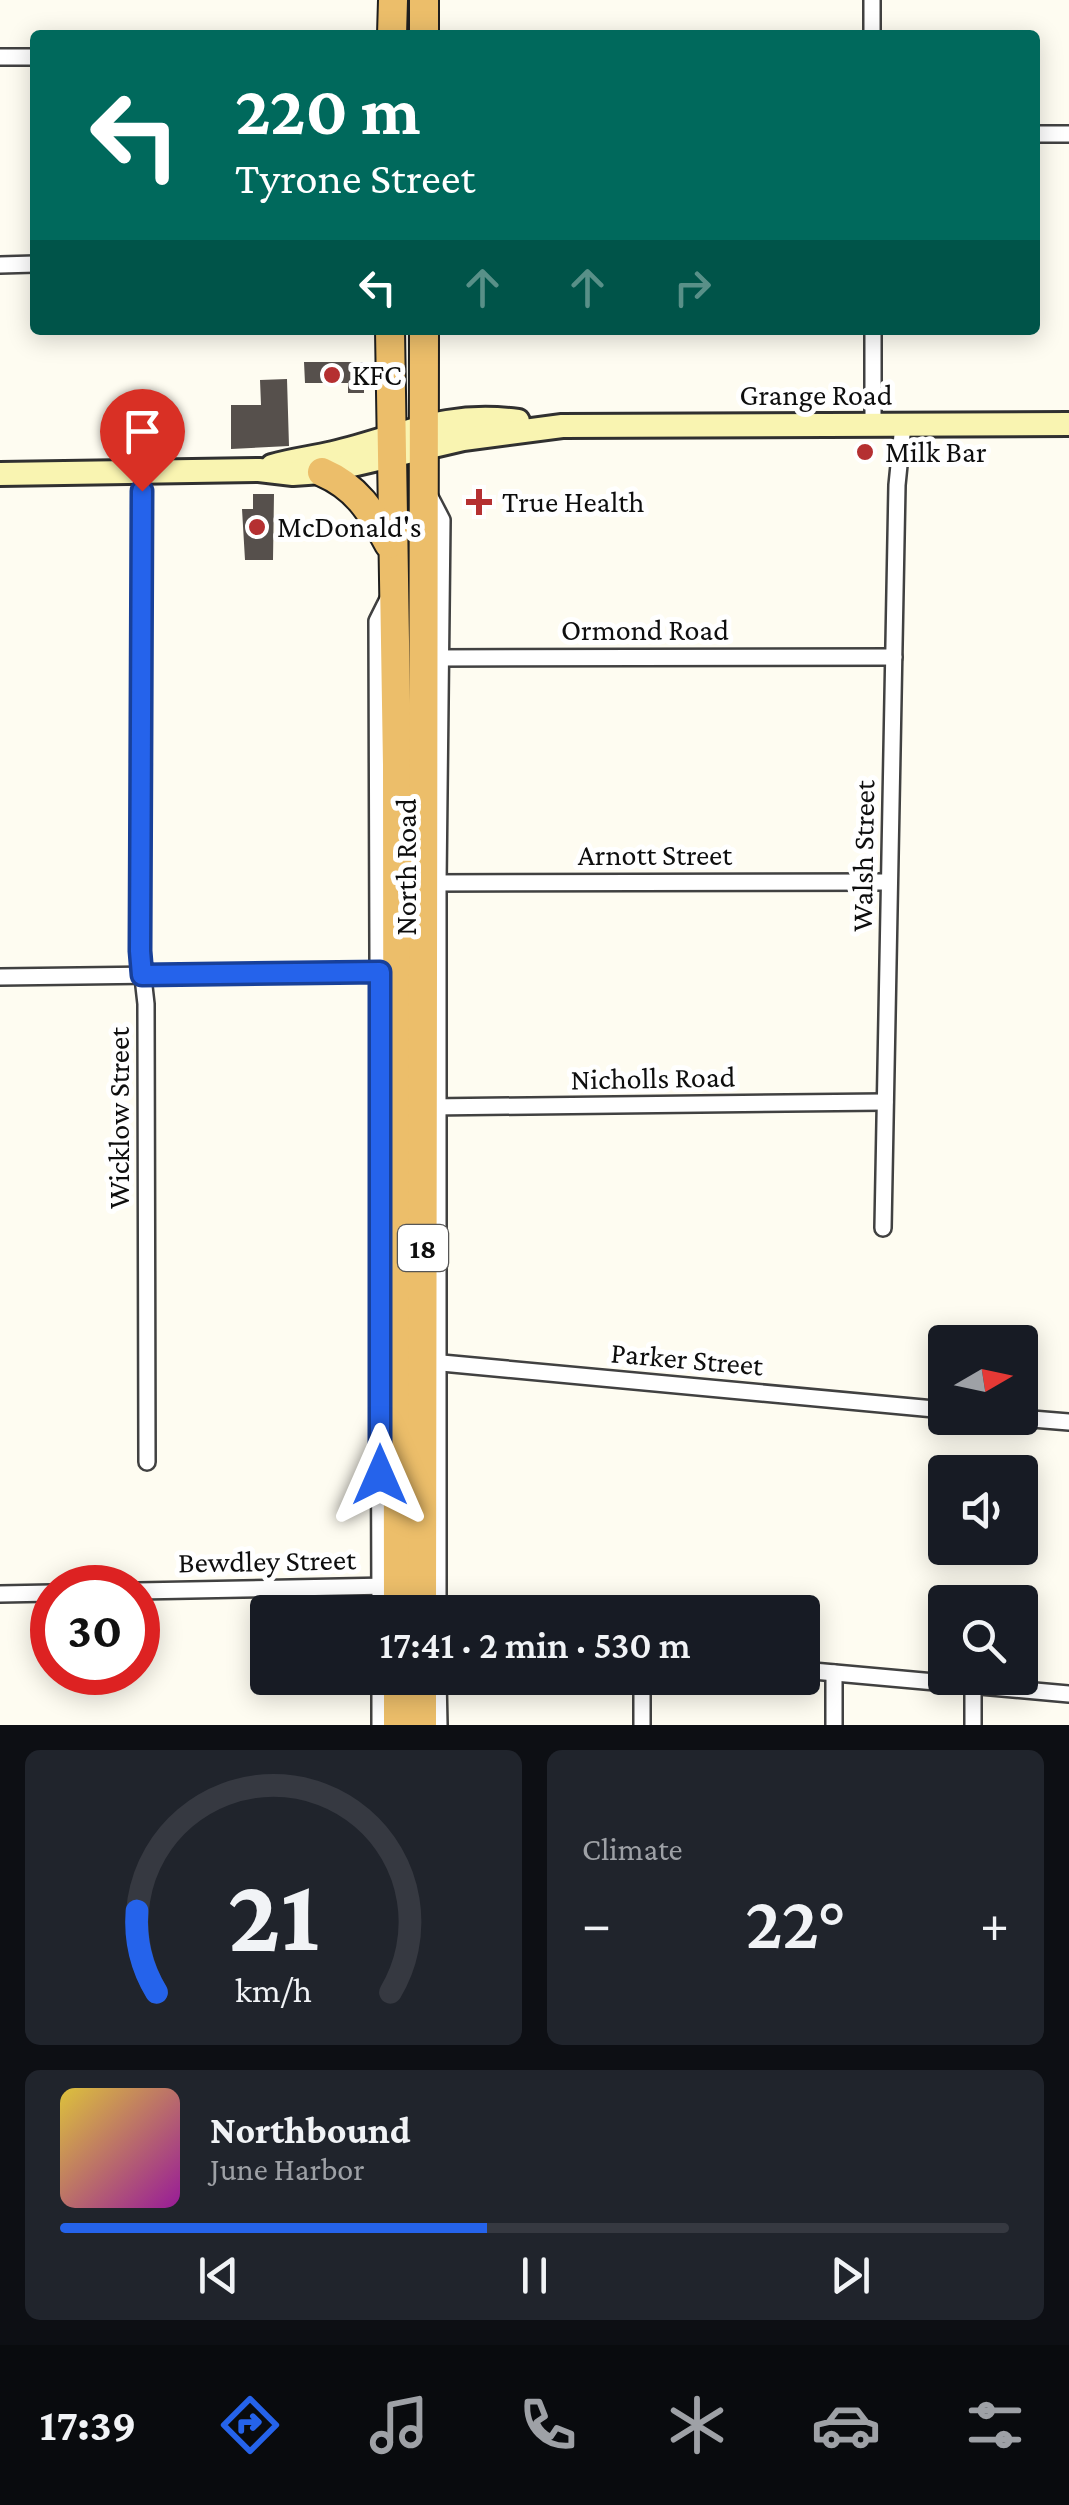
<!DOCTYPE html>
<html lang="en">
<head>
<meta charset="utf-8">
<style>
  body { margin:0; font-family:"Crimson Pro",serif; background:#20242c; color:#f1f3f6; height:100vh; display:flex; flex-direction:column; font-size:38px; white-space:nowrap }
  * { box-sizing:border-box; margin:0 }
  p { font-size:32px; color:#9ea1a6 }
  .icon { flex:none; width:55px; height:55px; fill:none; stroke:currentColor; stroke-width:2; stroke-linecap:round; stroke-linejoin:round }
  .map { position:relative; height:1725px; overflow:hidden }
  .details { display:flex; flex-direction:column; gap:25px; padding:25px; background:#0d0f14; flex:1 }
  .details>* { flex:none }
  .banner { position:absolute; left:30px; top:30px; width:1010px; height:305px; border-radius:10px; box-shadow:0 5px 25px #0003; background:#00695c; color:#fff; overflow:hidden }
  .needle { width:65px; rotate:81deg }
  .controls { position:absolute; left:928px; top:1325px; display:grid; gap:20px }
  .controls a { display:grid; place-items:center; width:110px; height:110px; border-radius:10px; background:#171b24; box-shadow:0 5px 25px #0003; font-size:50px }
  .speed { position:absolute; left:30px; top:1565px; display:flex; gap:20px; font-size:50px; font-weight:700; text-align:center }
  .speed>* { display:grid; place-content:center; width:130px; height:130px; border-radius:50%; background:#171b24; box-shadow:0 5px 25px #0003; line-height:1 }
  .speed .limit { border:15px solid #d22; background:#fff; color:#111 }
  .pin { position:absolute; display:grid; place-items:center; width:85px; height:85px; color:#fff; margin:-102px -42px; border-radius:50% 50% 50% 0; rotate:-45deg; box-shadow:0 0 10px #0007 }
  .pin .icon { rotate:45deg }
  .me { position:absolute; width:110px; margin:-55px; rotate:0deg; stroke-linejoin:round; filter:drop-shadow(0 0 8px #0008) }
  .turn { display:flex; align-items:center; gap:35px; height:210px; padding:0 40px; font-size:45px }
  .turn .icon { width:130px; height:130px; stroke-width:2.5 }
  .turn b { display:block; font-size:70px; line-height:85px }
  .lanes { display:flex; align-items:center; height:95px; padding:0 40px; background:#0003; justify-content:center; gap:50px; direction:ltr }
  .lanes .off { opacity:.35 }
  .big { font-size:75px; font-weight:600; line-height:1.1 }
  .details .card { flex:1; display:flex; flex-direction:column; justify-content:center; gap:15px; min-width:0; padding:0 35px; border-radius:15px; background:#20242c }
  .details .dial { align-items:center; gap:0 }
  .dial svg { height:260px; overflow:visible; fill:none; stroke:#363941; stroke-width:7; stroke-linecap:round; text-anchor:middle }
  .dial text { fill:#f1f3f6; stroke:none }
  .song { display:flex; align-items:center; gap:30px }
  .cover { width:120px; height:120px; border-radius:15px; background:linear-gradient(135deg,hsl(50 70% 55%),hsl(300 70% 35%)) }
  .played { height:10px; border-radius:5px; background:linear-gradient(90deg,#2563eb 45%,#363941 45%) }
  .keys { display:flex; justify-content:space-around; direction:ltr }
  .heat { display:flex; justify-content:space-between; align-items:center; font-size:55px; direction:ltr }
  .details .tiles { flex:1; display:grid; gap:25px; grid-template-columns:1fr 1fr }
  .card:last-child { grid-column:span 2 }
  .trip { position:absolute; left:250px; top:1595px; width:570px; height:100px; border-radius:10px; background:#171b24; box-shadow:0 5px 25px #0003; font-weight:600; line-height:100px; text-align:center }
  .menu { display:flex; height:160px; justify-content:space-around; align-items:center; background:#090b0e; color:#9ea1a6 }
  .menu .icon { width:70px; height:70px }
  .menu .selected { color:#2563eb }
  .menu b { font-size:45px; color:#f1f3f6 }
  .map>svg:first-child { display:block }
  .building { fill:#56504c }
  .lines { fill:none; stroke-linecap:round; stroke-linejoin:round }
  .minor-casing { stroke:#414141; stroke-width:20 }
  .secondary-casing { stroke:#303030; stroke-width:28 }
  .trunk-casing { stroke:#1f1f1f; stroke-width:32 }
  .minor { stroke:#fff; stroke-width:15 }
  .secondary { stroke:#f9f4b1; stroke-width:22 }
  .trunk { stroke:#ecbe6a; stroke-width:28 }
  .route-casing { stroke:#184099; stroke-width:25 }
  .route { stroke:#2563eb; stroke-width:18 }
  .poi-dot { fill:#b53031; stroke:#fff; stroke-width:4 }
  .labels { text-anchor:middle; stroke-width:10; stroke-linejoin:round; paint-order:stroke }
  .shield { fill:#fff; stroke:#565656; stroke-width:2.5 }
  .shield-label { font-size:28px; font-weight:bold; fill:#0e0e0e }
  .poi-label { font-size:30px; fill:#0e0e0e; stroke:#fff; text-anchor:start }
  .street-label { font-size:30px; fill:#0e0e0e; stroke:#fff }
</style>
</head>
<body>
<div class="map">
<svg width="1069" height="1725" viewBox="0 0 1069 1725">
  <rect width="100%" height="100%" fill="#fefcf1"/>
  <!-- building -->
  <g class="building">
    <path d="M 304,362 L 364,362 L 364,393 L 348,393 L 348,383 L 305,383 Z"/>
    <path d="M 287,379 L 289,446 L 231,449 L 231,405 L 261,405 L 260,380 Z"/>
    <path d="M 253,494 L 274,494 L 273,560 L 245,560 L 242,509 L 253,509 Z"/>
  </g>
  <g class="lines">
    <!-- minor casing -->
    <g class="minor-casing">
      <g id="minor">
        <path d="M 872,0 L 872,35"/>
        <path d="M 0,57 L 35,57"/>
        <path d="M 1035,134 L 1069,134"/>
        <path d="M 0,265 L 35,264"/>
        <path d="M 873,330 L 873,425"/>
        <path d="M 142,473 L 140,951 L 146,1004 L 147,1462"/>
        <path d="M 428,493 L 442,520 L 438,883 L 438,1612"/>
        <path d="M 433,658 L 894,657"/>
        <path d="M 428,883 L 889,882"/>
        <path d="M 0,977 L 387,972"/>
        <path d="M 429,1107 L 885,1102"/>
        <path d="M 883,1228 L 897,485 L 903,425"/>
        <path d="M 431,1362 L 945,1410"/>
        <path d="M 1020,1418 L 1069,1422"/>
        <path d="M 138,1591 L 388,1586"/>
        <path d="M 0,1594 L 52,1593"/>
        <path d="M 380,1612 L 377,621 L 390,595"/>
        <path d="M 802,1670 L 1069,1694"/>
        <path d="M 834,1673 L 834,1725"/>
        <path d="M 380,1678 L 380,1725"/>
        <path d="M 438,1678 L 439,1725"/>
        <path d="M 642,1678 L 642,1725"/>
        <path d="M 973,1686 L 973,1725"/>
      </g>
    </g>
    <!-- secondary casing -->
    <g class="secondary-casing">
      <g id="secondary">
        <path d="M 272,466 C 292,460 312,458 333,453 C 402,437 442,411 518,421"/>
        <path d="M 0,474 L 259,470 L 293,474 L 322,472 L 463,439 L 562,426 L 1069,424"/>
      </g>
    </g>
    <!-- trunk casing -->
    <g class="trunk-casing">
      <g id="trunk">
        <path d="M 392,35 L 393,0"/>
        <path d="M 424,35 L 424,0"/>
        <path d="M 390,330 L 397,765 L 398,1612"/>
        <path d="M 322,472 C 357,487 372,512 389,544"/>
        <path d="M 422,1612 L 424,330"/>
        <path d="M 422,1678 L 422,1725"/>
        <path d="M 398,1725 L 398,1678"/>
      </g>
    </g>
    <!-- minor -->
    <use href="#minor" class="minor"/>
    <!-- secondary -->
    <use href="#secondary" class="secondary"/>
    <!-- trunk -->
    <use href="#trunk" class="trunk"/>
  </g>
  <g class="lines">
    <!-- route casing -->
    <g class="route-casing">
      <path id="route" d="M 142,491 L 140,951 L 142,975 L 380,972 L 380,1475"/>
    </g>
    <!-- route -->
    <use href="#route" class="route"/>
  </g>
  <!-- markers -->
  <g class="poi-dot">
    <circle cx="332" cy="375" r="10"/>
    <circle cx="865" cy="452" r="10"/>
    <path d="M474 487h10v10h10v10h-10v10h-10v-10h-10v-10h10z"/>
    <circle cx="257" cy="527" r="10"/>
  </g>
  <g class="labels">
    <!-- shield labels -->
    <rect class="shield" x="398" y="1225" width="50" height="46" rx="8"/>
    <g class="shield-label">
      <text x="423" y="1258">18</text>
    </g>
    <!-- poi labels -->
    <g class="poi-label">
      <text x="352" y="385">KFC</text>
      <text x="885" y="462">Milk Bar</text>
      <text x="502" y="512">True Health</text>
      <text x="277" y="537">McDonald's</text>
    </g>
    <!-- street labels -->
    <g class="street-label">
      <text x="816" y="405">Grange Road</text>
      <text x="645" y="640">Ormond Road</text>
      <text x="655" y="865">Arnott Street</text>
      <text transform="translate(863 856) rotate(-89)" y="10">Walsh Street</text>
      <text transform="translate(406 867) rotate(-90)" y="10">North Road</text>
      <text transform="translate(653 1078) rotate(-1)" y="10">Nicholls Road</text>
      <text transform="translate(119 1118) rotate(-90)" y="10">Wicklow Street</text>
      <text transform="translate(687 1359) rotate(5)" y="10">Parker Street</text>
      <text transform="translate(267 1561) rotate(-1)" y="10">Bewdley Street</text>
    </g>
  </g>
</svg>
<div class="controls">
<a><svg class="needle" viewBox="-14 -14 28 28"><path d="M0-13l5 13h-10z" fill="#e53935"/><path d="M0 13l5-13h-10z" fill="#9ea1a6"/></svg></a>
<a><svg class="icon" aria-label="sound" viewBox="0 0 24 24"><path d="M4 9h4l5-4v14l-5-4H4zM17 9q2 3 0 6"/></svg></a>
<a><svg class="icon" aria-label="search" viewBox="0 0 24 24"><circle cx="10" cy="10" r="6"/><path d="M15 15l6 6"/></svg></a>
</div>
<div class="speed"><div class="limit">30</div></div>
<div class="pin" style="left:142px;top:491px;background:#d93025"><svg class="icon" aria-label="arrive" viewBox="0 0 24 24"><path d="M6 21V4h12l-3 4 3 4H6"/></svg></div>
<svg class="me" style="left:380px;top:1475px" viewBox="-20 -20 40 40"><path d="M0-17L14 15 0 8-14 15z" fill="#2563eb" stroke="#fff" stroke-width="4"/></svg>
<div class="trip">17:41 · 2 min · 530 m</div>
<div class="banner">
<div class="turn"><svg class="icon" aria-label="left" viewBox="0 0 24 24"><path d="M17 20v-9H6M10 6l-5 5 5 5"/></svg><div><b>220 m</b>Tyrone Street</div></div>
<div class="lanes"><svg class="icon" aria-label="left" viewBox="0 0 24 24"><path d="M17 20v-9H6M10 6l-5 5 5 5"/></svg><svg class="icon off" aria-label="ahead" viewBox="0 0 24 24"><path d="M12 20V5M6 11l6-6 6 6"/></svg><svg class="icon off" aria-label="ahead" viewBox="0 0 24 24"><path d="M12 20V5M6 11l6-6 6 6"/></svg><svg class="icon off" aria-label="right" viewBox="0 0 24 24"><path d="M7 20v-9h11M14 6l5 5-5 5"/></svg></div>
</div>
</div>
<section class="details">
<div class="tiles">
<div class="card dial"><svg viewBox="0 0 100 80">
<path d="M14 69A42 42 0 1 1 86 69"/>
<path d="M14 69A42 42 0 0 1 8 44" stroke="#2563eb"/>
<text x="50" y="56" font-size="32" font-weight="700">21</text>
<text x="50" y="72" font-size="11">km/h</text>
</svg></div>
<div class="card"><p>Climate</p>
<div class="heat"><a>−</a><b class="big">22°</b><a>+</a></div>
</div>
<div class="card">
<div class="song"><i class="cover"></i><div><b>Northbound</b><p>June Harbor</p></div></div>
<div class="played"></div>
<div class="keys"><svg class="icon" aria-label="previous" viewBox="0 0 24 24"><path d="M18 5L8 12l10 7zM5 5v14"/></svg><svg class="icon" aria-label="pause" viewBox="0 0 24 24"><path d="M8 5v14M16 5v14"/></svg><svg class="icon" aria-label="next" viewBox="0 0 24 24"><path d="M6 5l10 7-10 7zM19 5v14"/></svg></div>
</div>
</div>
</section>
<nav class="menu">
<b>17:39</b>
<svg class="icon selected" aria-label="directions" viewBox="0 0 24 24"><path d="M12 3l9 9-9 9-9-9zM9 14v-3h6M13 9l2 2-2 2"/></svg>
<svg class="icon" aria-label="music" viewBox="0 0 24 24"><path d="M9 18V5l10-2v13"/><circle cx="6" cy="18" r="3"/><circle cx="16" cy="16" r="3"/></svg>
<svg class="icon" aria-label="phone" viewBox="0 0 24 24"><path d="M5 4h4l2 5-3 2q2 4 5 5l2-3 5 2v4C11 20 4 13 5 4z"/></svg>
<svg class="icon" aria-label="climate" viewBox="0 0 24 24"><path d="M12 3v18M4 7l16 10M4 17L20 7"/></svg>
<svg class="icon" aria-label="car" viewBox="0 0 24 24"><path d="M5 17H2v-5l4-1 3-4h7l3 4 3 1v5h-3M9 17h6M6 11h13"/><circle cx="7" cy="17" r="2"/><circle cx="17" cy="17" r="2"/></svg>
<svg class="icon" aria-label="filters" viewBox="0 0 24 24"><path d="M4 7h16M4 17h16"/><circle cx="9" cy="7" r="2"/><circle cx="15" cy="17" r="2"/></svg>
</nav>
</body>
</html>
